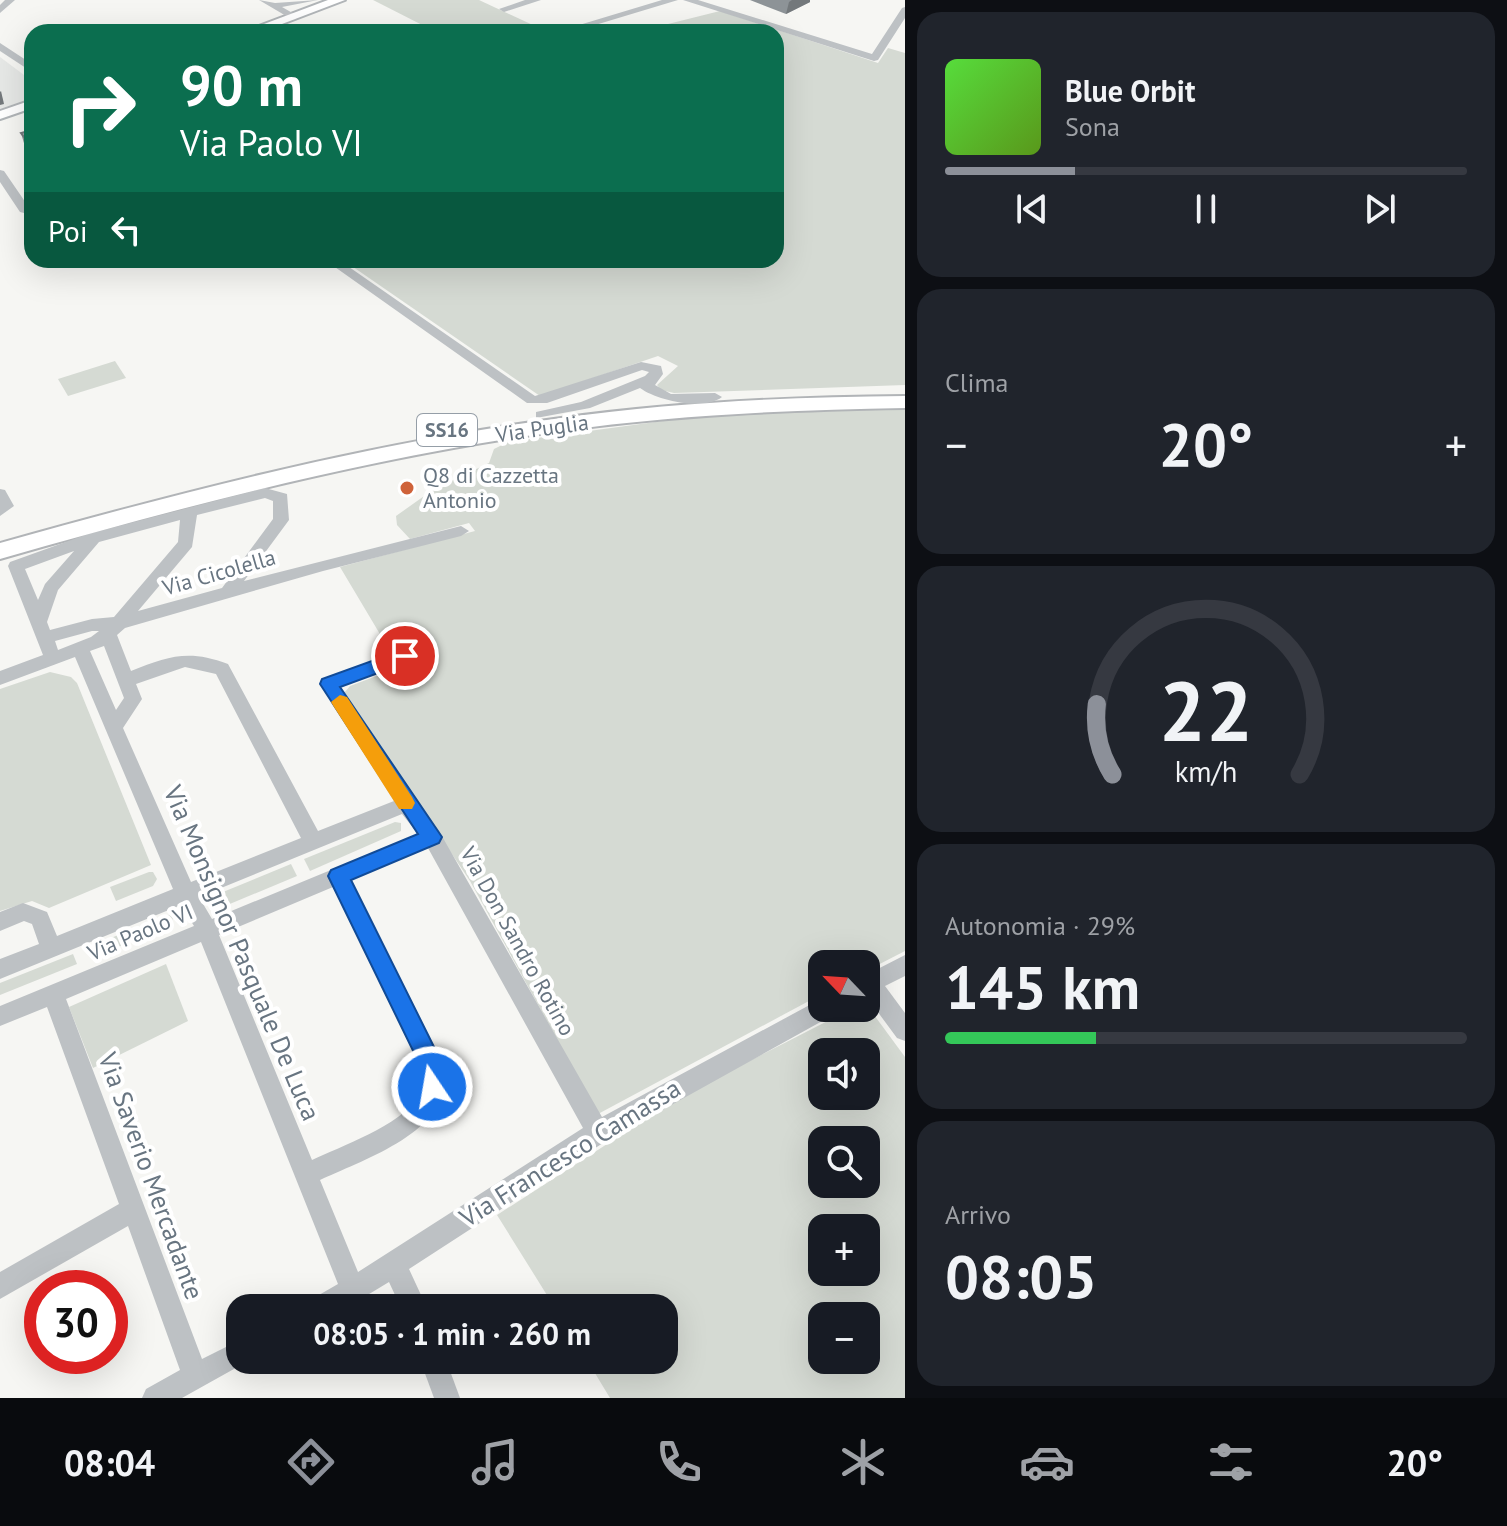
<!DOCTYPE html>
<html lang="it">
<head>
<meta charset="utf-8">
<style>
  body { margin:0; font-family:"PT Sans",sans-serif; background:#20242c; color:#f1f3f6; height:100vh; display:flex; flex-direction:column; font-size:30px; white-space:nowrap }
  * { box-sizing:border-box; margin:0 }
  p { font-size:26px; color:#9ea1a6 }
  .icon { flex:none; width:44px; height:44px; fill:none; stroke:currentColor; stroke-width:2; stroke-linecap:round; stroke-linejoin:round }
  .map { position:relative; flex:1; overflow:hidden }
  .sheet { display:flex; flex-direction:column; gap:12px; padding:12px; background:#0d0f14; width:602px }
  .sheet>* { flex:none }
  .top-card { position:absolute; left:24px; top:24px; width:760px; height:244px; border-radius:24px; box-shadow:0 8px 32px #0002; background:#0b6e4f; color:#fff; overflow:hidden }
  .needle { width:52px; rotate:295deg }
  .controls { position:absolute; left:808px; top:950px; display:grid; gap:16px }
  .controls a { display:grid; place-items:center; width:72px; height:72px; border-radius:16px; background:#171b24; box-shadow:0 8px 32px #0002; font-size:40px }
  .speed { position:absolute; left:24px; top:1270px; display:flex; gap:16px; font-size:40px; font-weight:700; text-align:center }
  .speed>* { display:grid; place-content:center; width:104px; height:104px; border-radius:50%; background:#171b24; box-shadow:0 8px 32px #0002; line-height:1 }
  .speed .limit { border:12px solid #d22; background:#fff; color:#111 }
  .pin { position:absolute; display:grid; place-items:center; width:68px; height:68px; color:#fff; margin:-34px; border:4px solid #fff; border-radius:50%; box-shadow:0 2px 8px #0007 }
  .me { position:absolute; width:88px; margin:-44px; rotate:348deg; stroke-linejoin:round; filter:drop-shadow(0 0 6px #0008) }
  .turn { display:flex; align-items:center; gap:28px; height:168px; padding:0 24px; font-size:36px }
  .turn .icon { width:104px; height:104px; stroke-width:2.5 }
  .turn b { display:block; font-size:56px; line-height:68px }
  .then { display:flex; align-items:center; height:76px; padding:0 24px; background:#0003; gap:16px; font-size:30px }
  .big { font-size:60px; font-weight:700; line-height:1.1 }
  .sheet .widget { flex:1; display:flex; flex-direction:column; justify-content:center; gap:12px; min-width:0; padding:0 28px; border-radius:24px; background:#20242c }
  .sheet .dial { align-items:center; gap:0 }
  .dial svg { height:208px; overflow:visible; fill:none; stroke:#363941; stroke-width:7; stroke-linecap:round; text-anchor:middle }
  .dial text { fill:#f1f3f6; stroke:none }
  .song { display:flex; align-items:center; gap:24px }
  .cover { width:96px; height:96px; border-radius:12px; background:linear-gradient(135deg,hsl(110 70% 55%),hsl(90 70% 35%)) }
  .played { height:8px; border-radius:4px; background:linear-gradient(90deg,#8c9099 25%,#363941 25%) }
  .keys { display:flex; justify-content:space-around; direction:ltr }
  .heat { display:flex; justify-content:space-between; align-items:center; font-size:44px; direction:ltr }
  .charge { height:12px; border-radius:6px; background:linear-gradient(90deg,#34c759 29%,#363941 0) }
  .trip { position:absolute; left:226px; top:1294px; width:452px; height:80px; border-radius:24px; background:#171b24; box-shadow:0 8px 32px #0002; font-weight:700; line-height:80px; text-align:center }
  .tab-bar { display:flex; height:128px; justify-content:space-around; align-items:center; background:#090b0e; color:#9ea1a6 }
  .tab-bar .icon { width:56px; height:56px }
  .tab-bar .on { color:#8c9099 }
  .tab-bar b { font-size:36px; color:#f1f3f6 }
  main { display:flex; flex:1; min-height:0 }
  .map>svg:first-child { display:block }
  .built { fill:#e6e8e6 }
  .green { fill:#d5dad3; fill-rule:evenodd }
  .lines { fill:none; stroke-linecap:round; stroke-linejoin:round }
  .major-casing { stroke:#b1b5b8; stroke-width:4 }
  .highway-casing { stroke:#b1b4b7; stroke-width:4 }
  .minor { fill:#bdc1c4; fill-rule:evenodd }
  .major { fill:#fff; fill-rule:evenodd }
  .highway { fill:#fff; fill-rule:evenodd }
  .wall { fill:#8d9397 }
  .shaded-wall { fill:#73787b }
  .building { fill:#a4abb0; stroke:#73787b; stroke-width:2 }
  .route { fill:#1a73e8; stroke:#114b97; stroke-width:2 }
  .slow { fill:#f59e0b }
  .poi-dot { fill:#cf633a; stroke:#fff; stroke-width:3 }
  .labels { text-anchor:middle; stroke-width:8; stroke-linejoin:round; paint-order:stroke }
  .shield { fill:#fff; stroke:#959ea7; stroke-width:2 }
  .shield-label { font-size:20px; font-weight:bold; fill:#687581 }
  .street-label { font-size:22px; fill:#687581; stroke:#fff }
  .poi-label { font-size:22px; fill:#687581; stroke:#fff; text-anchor:start }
  .near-street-label { font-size:26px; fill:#687581; stroke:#fff }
</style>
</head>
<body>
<main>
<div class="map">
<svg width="905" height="1398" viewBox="0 0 905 1398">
  <rect width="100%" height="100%" fill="#f6f6f3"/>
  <!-- built -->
  <path class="built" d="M 0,57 L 32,81 L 32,98 L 0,109 Z"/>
  <!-- green -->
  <g class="green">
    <path d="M 373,0 L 479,0 L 548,32 L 436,32 Z"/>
    <path d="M 720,11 L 878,63 L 888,48 L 905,53 L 905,385 L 674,393 L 661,390 L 657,385 L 678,366 L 658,356 L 540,396 L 343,260 L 776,260 L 776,32 L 636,32 Z"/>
    <path d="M 115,361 L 126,378 L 68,396 L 58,379 Z"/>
    <path d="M 905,409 L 905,951 L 866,971 L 866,964 L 822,964 L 822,994 L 598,1114 L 470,881 L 344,693 L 350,686 L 419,660 L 412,650 L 393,656 L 340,567 L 475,531 L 469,523 L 410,539 L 397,525 L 396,516 L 434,489 L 489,463 L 494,449 L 508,442 L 670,420 L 755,413 Z"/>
    <path d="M 50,672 L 71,677 L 77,683 L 151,865 L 49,908 L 32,901 L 0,911 L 0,689 Z"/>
    <path d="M 395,822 L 401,823 L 401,831 L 310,871 L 304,859 Z"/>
    <path d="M 291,864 L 297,876 L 225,906 L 217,903 L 216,899 L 223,892 Z"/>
    <path d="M 149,872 L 153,872 L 157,879 L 153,886 L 116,901 L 110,887 Z"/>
    <path d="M 168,915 L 173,916 L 172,924 L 95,957 L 91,946 Z"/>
    <path d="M 73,954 L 77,964 L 0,995 L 0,983 Z"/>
    <path d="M 166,964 L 188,1021 L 93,1068 L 69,1007 Z"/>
    <path d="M 866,1004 L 905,1057 L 905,1398 L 610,1398 L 587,1360 L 664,1360 L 664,1308 L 555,1308 L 497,1215 L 683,1095 L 853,1008 L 866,1008 ZM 822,1052 L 866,1052 L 866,1096 L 822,1096 ZM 822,1140 L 866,1140 L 866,1184 L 822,1184 ZM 822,1228 L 866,1228 L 866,1272 L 822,1272 ZM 822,1316 L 866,1316 L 866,1360 L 822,1360 Z"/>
  </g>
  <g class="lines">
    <!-- major casing -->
    <g class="major-casing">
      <g id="major">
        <path d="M 328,0 L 345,0 L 261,32 L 243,32 Z"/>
        <path d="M 32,100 L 32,108 L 0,119 L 0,111 Z"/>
      </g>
    </g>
    <!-- highway casing -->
    <g class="highway-casing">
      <path id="highway" d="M 905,396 L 905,408 C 790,410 675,415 561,431 C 370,457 185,506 0,559 L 0,543 C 185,491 371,443 561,418 C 675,402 790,397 905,396 Z"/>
    </g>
    <!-- minor -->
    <g class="minor">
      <path d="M 5,0 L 15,0 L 0,13 L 0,5 Z"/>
      <path d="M 259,0 L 275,3 L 318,0 L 282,7 L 296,15 L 296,19 L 293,20 Z"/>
      <path d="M 525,0 L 541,0 L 504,12 L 499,9 Z"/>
      <path d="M 662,0 L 678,0 L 572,32 L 556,32 Z"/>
      <path d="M 683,0 L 698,0 L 872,54 L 902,8 L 905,7 L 905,18 L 878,60 L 874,61 Z"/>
      <path d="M 0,43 L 32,64 L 32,72 L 0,51 Z"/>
      <path d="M 0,170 L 4,171 L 28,206 L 32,207 L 32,215 L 20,212 L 0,182 Z"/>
      <path d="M 325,260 L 339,260 L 535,396 L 641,362 L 661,366 L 663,374 L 655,385 L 671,394 L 715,393 L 722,397 C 704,411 658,401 640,388 L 590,408 L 536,418 L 536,412 L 581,402 L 645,376 L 649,372 L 642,370 L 547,403 L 527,403 Z"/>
      <path d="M 265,488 L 287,494 L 289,520 L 244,581 L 461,526 L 469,531 L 461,536 L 323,571 L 125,628 L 117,635 L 131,671 C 168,656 189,649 228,664 L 318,831 L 394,801 L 320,684 L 323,679 L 399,651 L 411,651 L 414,656 L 411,661 L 340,687 L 413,798 L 439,831 L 602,1117 L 817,1001 L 822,999 L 822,1008 L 836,1008 L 833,1015 L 603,1143 L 409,1269 L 427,1308 L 401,1308 L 389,1282 L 346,1308 L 308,1308 L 312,1299 L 338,1284 L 201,942 L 66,999 L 202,1359 L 240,1340 L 240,1360 L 250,1360 L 182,1398 L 142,1398 L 146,1389 L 180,1370 L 128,1226 L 0,1299 L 0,1272 L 119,1204 L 47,1007 L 0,1026 L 0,1006 L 194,926 L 181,905 L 0,979 L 0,959 L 39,944 L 32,924 L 24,921 L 0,931 L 0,912 L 23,903 L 47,912 L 57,936 L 173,889 L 75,657 L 0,685 L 0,671 L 43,655 L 8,566 L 10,562 L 88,534 ZM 265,498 L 273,501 L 273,519 L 222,588 L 138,611 L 192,547 L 197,515 ZM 180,520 L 178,542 L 114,617 L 92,619 L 50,630 L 47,622 L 58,590 L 99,542 ZM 74,551 L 45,584 L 38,600 L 25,569 ZM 92,631 L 99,631 L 91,637 L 58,650 L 55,641 ZM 104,646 L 124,698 L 116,710 L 90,651 ZM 185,667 L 216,674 L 301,838 L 191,882 L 123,728 L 142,699 L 136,684 ZM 402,814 L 418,834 L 212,919 L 199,897 ZM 428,848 L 583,1128 L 358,1272 L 320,1180 C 364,1159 469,1126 439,1057 L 350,880 ZM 333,887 L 420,1066 C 420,1076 421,1088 416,1098 C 402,1125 339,1147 312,1160 L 219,935 Z"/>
      <path d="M 0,489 L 5,490 L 14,506 L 0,516 Z"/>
      <path d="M 905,955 L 905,976 L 885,986 L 905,1013 L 905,1041 L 897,1038 L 866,996 L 866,975 Z"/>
      <path d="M 420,1360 L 446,1360 L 460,1398 L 434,1398 Z"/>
    </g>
    <!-- major -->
    <use href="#major" class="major"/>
    <!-- highway -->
    <use href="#highway" class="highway"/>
  </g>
  <!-- wall -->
  <g class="wall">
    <path d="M 750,0 L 810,0 L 810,2 L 786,14 Z"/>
    <path d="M 32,130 L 32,163 L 28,157 L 21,133 Z"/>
  </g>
  <!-- shaded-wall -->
  <g class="shaded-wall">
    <path d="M 792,0 L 810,0 L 810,2 L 786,14 L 789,2 Z"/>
    <path d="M 1,91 L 4,104 L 0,105 L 0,92 Z"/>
  </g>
  <!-- building -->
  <path class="building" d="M 32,130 L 32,147 L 21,133 Z"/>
  <!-- route -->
  <path class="route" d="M 405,649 L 411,651 L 414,656 L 411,661 L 340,687 L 442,837 L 439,843 L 351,880 L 443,1065 L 443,1087 L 440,1095 L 432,1098 L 424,1095 L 420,1065 L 328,876 L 331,870 L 418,834 L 320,684 L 322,679 Z"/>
  <!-- slow -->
  <path class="slow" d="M 340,695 L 347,697 L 412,797 L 415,803 L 412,809 L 399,809 L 334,707 L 331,702 Z"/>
  <!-- markers -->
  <circle class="poi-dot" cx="407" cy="488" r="8"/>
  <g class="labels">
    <!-- shield labels -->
    <rect class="shield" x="417" y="414" width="60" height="32" rx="6"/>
    <g class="shield-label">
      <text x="447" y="437">SS16</text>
    </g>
    <!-- street labels -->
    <g class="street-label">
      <text transform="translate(542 428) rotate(-8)" y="8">Via Puglia</text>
      <text transform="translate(219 572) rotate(-16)" y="8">Via Cicolella</text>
      <text transform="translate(140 932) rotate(-23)" y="8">Via Paolo VI</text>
      <text transform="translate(518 941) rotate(61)" y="8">Via Don Sandro Rotino</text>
    </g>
    <!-- poi labels -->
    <g class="poi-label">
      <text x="423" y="483">Q8 di Cazzetta<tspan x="423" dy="25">Antonio</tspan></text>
    </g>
    <!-- near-street labels -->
    <g class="near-street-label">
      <text transform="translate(242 953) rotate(67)" y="9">Via Monsignor Pasquale De Luca</text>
      <text transform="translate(570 1153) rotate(-32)" y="9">Via Francesco Camassa</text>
      <text transform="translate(151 1176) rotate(70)" y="9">Via Saverio Mercadante</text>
    </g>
  </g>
</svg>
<div class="controls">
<a><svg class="needle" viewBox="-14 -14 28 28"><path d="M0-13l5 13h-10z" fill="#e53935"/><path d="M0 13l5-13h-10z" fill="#9ea1a6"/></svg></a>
<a><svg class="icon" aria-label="sound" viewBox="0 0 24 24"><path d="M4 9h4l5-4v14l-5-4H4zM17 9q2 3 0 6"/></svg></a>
<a><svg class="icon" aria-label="search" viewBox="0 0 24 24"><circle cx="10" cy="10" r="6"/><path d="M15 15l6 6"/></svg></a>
<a>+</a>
<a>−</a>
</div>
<div class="speed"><div class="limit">30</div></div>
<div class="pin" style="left:405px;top:656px;background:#d93025"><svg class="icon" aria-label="arrive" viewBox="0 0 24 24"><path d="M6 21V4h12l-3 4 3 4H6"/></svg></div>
<svg class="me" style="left:432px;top:1087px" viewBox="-20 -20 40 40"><circle r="17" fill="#1a73e8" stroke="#fff" stroke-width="3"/><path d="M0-11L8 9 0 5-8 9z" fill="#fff"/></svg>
<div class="trip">08:05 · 1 min · 260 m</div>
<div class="top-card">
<div class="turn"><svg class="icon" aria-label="right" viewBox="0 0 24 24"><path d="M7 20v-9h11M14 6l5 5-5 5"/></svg><div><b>90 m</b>Via Paolo VI</div></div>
<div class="then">Poi<svg class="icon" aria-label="left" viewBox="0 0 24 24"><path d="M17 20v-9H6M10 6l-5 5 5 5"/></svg></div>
</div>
</div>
<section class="sheet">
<div class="widget">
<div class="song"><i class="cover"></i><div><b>Blue Orbit</b><p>Sona</p></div></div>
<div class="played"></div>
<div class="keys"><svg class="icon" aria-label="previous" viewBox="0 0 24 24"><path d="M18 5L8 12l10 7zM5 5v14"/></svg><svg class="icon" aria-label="pause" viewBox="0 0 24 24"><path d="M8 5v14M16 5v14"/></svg><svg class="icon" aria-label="next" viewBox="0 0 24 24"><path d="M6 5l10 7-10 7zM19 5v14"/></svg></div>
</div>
<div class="widget"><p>Clima</p>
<div class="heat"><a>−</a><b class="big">20°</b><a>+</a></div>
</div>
<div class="widget dial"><svg viewBox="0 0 100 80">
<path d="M14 69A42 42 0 1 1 86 69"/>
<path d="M14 69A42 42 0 0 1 8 42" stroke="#8c9099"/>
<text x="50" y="56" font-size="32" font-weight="700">22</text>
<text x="50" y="72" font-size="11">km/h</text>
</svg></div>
<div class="widget"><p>Autonomia · 29%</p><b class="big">145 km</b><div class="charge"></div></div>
<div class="widget"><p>Arrivo</p><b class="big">08:05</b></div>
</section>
</main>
<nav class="tab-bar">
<b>08:04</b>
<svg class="icon on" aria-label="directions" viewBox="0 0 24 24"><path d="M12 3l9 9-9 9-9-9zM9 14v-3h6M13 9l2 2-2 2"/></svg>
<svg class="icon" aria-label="music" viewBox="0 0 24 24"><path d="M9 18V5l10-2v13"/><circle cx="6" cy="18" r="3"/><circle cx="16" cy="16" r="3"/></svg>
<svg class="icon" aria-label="phone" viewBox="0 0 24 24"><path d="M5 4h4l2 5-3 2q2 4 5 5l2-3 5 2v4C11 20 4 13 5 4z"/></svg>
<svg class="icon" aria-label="climate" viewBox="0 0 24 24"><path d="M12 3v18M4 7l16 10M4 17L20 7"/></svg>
<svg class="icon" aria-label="car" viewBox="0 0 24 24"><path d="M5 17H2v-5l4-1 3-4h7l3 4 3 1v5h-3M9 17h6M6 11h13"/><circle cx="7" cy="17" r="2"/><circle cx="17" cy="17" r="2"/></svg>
<svg class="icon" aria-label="filters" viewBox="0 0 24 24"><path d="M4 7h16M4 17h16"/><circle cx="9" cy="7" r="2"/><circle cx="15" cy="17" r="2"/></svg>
<b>20°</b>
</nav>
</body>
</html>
